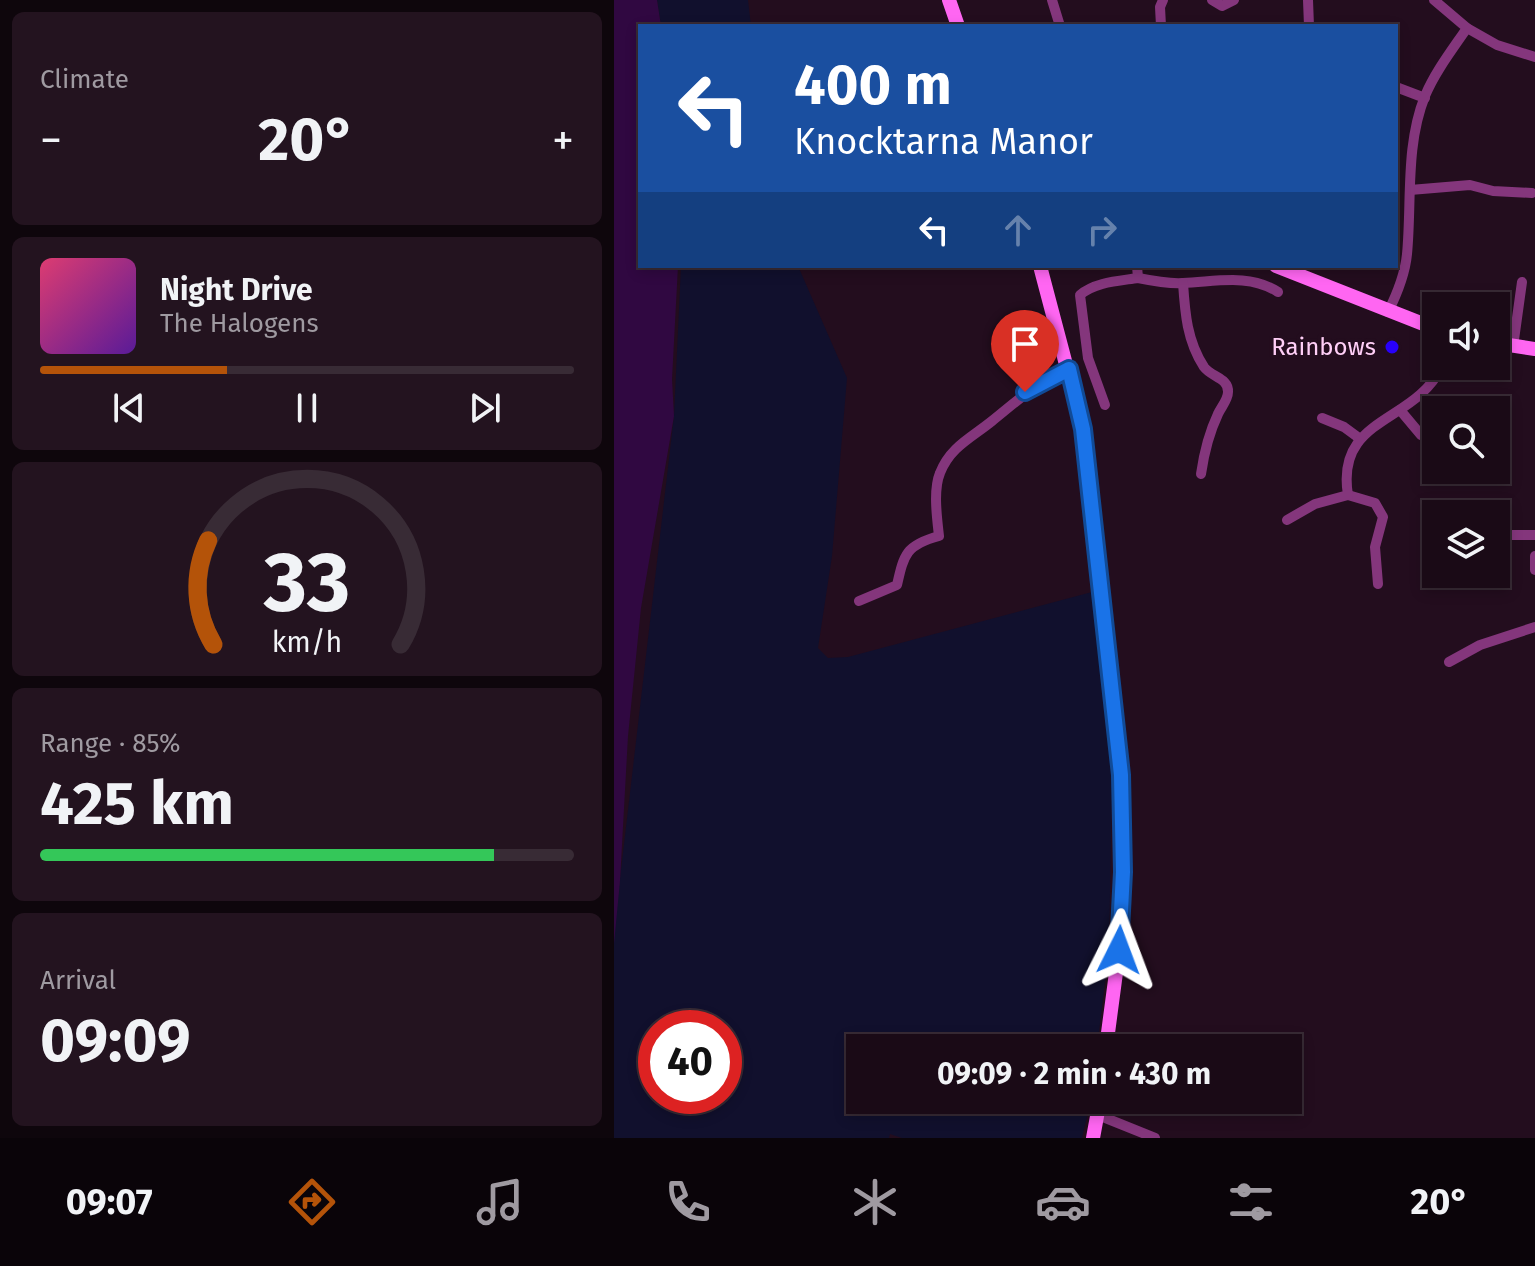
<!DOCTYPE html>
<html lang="en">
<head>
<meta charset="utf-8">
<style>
  body { margin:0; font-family:"Fira Sans",sans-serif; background:#23131f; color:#f1f3f6; height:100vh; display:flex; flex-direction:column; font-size:30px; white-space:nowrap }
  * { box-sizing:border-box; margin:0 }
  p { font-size:26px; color:#9f9aa1 }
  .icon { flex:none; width:44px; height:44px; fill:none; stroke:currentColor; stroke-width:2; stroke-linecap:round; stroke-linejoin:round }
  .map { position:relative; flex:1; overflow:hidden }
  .sheet { display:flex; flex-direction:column; gap:12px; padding:12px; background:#0e060c; width:614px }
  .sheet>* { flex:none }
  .guide { position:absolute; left:24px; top:24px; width:760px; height:244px; border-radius:0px; box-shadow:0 4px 12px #0003,0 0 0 2px #382b35; background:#1a4fa0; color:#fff; overflow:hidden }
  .controls { position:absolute; left:808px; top:292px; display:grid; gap:16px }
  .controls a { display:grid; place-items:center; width:88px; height:88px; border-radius:0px; background:#1a0a16; box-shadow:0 4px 12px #0003,0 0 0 2px #382b35; font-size:40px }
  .speed { position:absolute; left:24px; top:1010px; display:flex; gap:16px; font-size:40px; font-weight:700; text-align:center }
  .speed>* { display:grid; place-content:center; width:104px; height:104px; border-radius:50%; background:#1a0a16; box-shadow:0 4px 12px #0003,0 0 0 2px #382b35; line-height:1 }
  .speed .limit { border:12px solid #d22; background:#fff; color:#111 }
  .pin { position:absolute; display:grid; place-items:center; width:68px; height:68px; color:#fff; margin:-82px -34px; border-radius:50% 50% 50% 0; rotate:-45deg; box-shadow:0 0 8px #0007 }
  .pin .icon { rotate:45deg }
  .me { position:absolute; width:88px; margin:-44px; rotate:3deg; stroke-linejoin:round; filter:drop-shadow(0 0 6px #0008) }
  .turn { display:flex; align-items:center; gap:28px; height:168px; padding:0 24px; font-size:36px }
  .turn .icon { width:104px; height:104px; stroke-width:2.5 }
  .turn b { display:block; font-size:56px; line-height:68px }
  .lanes { display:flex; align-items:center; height:76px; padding:0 24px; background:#0003; justify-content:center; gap:40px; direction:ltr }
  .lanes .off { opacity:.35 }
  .big { font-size:60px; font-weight:700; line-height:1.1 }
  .sheet .widget { flex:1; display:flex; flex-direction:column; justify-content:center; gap:12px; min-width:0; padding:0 28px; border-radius:12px; background:#23131f }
  .sheet .dial { align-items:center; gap:0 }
  .dial svg { height:208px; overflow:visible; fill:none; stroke:#382b35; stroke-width:7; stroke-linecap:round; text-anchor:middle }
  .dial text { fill:#f1f3f6; stroke:none }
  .song { display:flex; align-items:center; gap:24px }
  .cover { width:96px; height:96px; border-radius:12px; background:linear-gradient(135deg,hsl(340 70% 55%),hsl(270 70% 35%)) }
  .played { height:8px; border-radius:4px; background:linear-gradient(90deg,#b45309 35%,#382b35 35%) }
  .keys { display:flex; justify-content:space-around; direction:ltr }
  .heat { display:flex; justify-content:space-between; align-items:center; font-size:44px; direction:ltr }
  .charge { height:12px; border-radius:6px; background:linear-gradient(90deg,#34c759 85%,#382b35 0) }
  .trip { position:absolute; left:232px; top:1034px; width:456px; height:80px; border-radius:0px; background:#1a0a16; box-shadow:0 4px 12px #0003,0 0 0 2px #382b35; font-weight:700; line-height:80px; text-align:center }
  .tab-bar { display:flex; height:128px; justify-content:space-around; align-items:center; background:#0a0409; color:#9f9aa1 }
  .tab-bar .icon { width:56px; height:56px }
  .tab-bar .current { color:#b45309 }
  .tab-bar b { font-size:36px; color:#f1f3f6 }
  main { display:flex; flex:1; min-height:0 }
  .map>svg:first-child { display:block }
  .green { fill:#11102d; fill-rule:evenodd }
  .water { fill:#300841 }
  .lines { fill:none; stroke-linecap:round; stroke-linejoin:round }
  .street { stroke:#84367c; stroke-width:10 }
  .secondary { stroke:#ff66f2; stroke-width:14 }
  .route-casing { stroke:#114b97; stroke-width:20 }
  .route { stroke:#1a73e8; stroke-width:14 }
  .poi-dot { fill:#2800fa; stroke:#230d1e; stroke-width:3 }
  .labels { text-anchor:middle; stroke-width:8; stroke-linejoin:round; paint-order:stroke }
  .poi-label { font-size:24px; fill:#ffcff7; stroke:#230d1e; text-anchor:end }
</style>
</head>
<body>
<main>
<section class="sheet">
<div class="widget"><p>Climate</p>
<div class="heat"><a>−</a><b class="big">20°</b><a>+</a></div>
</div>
<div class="widget">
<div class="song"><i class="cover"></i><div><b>Night Drive</b><p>The Halogens</p></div></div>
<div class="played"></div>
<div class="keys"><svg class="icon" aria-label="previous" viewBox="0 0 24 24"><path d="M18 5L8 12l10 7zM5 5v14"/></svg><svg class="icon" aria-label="pause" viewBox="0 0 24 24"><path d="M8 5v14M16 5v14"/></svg><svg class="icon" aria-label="next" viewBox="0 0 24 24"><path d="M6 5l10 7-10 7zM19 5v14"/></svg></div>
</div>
<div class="widget dial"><svg viewBox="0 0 100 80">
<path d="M14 69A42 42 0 1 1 86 69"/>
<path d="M14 69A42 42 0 0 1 12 29" stroke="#b45309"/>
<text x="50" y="56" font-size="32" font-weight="700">33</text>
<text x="50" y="72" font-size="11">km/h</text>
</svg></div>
<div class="widget"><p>Range · 85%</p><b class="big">425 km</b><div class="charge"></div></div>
<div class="widget"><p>Arrival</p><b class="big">09:09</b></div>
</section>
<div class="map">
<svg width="921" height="1138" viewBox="0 0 921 1138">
  <rect width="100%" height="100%" fill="#230d1e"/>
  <!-- green -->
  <g class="green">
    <path d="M 43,0 L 134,0 L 137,26 L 47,26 Z"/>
    <path d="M 67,266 L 184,266 L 233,378 L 218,556 L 204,648 L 214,658 L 234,657 L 478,592 L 498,781 L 495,950 L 483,1048 L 246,1048 L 246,1100 L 477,1100 L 468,1138 L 288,1138 L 276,1134 L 275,1138 L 0,1138 L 0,930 L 60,416 ZM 42,1028 L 110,1028 L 110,1096 L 42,1096 Z"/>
  </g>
  <!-- water -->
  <path class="water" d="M 0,0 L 43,0 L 47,26 L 26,26 L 26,266 L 64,266 L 58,379 L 60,416 L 27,608 L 14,736 L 6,881 L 0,944 Z"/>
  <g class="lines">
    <!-- street -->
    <g class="street">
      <path d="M 438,0 L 446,26"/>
      <path d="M 598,0 L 608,6 L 620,0"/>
      <path d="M 694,0 L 695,26"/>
      <path d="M 547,26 L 546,7 L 549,0"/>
      <path d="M 853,28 L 883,45 L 921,57"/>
      <path d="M 782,87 L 811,98"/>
      <path d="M 796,190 L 856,185 L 879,191 L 918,193"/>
      <path d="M 524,278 C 539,281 554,284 569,283 C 601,282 635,273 664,292"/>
      <path d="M 569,283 C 571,313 573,341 590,367 C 597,377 615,378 614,392 C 614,400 607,407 604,414 C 595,433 590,453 587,474"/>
      <path d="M 774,312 C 783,294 791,275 793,254 C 798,202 791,146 811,96 C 821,72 838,50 853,28 L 820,0"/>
      <path d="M 899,347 L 908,282"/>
      <path d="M 491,405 L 474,358 L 466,295 C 481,282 505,281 524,278 L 523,266"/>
      <path d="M 786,410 L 807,435 L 822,442"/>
      <path d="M 708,418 L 730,427 L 745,438"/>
      <path d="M 734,495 L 761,503 L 769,517 L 761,547 L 764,584"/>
      <path d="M 673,520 L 701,504 L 734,495 C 721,416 801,424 828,366"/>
      <path d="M 882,535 L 921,535"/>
      <path d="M 921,556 L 921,570"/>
      <path d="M 245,601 L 283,585 C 290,554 292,545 325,536 C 323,518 319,490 326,473 C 336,447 357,438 378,421 C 403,401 424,381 455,369"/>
      <path d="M 835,662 L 866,645 L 921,627"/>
      <path d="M 484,1115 L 541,1138"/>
    </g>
    <!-- secondary -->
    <g class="secondary">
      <path d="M 335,0 L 344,26"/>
      <path d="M 426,266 L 469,429 L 507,775 L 509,872 L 505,950 L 492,1048"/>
      <path d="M 662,266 L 822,329"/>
      <path d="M 882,343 L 921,349"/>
      <path d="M 479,1138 L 486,1100"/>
    </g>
  </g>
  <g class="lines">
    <!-- route casing -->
    <g class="route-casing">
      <path id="route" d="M 411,392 L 455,369 L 469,429 L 507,775 L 509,872 L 505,950"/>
    </g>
    <!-- route -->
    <use href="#route" class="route"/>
  </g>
  <!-- markers -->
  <circle class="poi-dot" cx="778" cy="347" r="8"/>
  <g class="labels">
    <!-- poi labels -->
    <g class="poi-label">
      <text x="762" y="355">Rainbows</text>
    </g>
  </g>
</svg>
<div class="controls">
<a><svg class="icon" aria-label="sound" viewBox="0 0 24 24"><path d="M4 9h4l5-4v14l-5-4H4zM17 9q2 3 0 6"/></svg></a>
<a><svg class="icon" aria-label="search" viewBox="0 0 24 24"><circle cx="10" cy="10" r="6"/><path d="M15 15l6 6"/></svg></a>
<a><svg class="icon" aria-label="layers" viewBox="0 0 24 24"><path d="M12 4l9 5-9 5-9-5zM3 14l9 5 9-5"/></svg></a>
</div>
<div class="speed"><div class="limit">40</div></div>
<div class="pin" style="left:411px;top:392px;background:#d93025"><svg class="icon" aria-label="arrive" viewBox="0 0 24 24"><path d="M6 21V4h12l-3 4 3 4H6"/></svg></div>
<svg class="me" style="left:505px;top:950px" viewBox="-20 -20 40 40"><path d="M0-17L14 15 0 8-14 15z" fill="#1a73e8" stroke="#fff" stroke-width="4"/></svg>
<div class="trip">09:09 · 2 min · 430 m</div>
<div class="guide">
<div class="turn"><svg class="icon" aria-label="left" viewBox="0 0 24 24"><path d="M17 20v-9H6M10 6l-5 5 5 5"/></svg><div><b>400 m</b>Knocktarna Manor</div></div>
<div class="lanes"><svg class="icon" aria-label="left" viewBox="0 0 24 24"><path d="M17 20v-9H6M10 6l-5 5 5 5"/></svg><svg class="icon off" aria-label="ahead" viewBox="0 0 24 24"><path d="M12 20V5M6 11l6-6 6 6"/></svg><svg class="icon off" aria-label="right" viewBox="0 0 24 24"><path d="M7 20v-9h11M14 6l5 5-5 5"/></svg></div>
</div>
</div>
</main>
<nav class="tab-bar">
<b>09:07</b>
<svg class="icon current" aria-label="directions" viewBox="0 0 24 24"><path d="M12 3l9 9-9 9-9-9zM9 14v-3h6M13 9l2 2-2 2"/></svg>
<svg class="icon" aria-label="music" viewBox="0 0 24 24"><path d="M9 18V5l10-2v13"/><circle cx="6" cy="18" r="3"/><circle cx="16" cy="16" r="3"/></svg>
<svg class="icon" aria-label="phone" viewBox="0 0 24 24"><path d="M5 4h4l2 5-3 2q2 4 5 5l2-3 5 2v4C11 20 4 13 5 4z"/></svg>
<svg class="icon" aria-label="climate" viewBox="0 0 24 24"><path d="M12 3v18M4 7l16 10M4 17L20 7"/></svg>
<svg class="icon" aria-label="car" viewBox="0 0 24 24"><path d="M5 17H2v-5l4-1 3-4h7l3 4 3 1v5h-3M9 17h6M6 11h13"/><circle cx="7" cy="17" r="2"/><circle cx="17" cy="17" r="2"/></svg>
<svg class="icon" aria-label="filters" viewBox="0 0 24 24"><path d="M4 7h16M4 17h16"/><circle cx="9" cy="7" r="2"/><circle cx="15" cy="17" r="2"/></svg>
<b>20°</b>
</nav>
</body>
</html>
